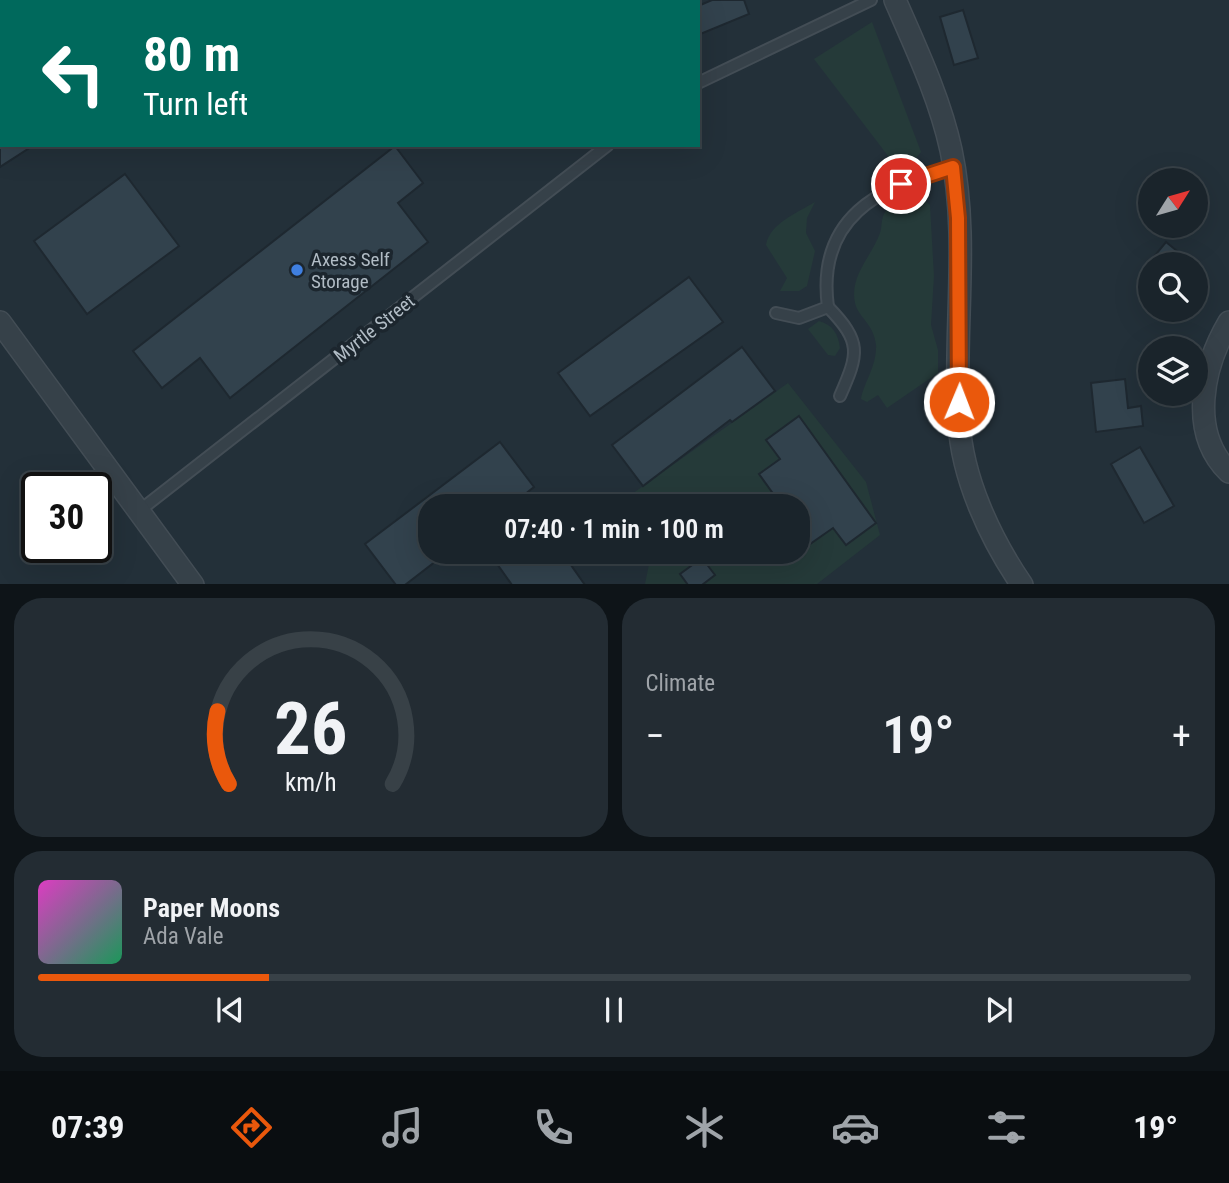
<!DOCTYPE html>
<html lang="en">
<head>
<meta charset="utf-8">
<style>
  body { margin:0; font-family:"Roboto Condensed",sans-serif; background:#232c33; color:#f1f3f6; height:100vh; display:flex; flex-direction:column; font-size:26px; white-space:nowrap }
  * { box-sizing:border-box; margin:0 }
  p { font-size:23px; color:#9fa4a9 }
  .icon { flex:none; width:38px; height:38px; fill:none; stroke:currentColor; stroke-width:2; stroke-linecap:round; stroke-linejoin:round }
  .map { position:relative; height:584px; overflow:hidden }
  .drawer { display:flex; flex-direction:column; gap:14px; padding:14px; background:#0e1418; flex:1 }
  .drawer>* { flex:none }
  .hud { position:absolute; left:0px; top:0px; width:700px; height:147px; box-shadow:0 7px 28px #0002,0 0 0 2px #384147; background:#00695c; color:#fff; overflow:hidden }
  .needle { width:46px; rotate:53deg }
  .buttons { position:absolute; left:1138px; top:168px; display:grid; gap:14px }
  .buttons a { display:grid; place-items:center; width:70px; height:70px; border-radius:50%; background:#1a242b; box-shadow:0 7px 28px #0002,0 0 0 2px #384147; font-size:35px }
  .speed { position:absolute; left:21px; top:472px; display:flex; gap:14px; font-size:35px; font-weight:700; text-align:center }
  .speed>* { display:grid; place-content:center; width:91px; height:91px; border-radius:50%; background:#1a242b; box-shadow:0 7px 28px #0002,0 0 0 2px #384147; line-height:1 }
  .speed .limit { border:4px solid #111; border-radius:10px; background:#fff; color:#111 }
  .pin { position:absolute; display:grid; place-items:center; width:60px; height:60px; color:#fff; margin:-30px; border:4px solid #fff; border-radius:50%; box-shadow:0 2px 7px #0007 }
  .me { position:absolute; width:77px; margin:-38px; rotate:1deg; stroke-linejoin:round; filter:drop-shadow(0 0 5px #0008) }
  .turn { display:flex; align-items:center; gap:24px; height:147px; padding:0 28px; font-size:32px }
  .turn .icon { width:91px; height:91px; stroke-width:2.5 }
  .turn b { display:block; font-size:49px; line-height:60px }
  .big { font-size:52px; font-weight:600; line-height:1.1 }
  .drawer .card { flex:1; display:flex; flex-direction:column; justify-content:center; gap:10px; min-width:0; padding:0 24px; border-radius:28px; background:#232c33 }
  .drawer .dial { align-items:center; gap:0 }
  .dial svg { height:182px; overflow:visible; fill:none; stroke:#384147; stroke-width:7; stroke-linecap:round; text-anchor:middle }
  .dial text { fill:#f1f3f6; stroke:none }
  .song { display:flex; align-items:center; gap:21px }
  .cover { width:84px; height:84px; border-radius:10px; background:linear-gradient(135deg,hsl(310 70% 55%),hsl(150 70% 35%)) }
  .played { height:7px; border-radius:4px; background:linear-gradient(90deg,#ea580c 20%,#384147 20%) }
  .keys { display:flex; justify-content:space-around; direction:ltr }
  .heat { display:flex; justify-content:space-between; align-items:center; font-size:38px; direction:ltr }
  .drawer .tiles { flex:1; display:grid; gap:14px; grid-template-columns:1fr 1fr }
  .card:last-child { grid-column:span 2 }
  .trip { position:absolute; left:418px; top:494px; width:392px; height:70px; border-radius:28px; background:#1a242b; box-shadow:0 7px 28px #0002,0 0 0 2px #384147; font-weight:600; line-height:70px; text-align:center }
  .tab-bar { display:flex; height:112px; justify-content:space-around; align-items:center; background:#0a0e11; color:#9fa4a9 }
  .tab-bar .icon { width:49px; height:49px }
  .tab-bar .selected { color:#ea580c }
  .tab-bar b { font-size:32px; color:#f1f3f6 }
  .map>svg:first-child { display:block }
  .green { fill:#253a39 }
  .building { fill:#32424d; stroke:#1e2830; stroke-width:2 }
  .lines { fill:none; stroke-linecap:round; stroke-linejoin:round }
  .lane-casing { stroke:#434d55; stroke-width:14 }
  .street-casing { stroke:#434d55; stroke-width:24 }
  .lane { stroke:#364149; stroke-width:10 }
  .street { stroke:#364149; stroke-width:21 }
  .route-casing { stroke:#983908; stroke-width:18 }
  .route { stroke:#ea580c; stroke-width:12 }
  .shop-dot { fill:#3f7fe0; stroke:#1c262e; stroke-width:2.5 }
  .labels { text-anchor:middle; stroke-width:7; stroke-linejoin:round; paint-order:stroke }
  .poi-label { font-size:19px; fill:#b1bcc5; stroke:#1c262e; text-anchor:start }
  .street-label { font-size:19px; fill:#b1bcc5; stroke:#1c262e }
</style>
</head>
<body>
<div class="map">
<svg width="1229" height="585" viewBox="0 0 1229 585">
  <rect width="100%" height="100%" fill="#233039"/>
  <!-- green -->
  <g class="green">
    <path d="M 872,22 L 921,152 L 916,158 L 895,165 L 814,59 Z"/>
    <path d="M 918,195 L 930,205 L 934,276 L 931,325 L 938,350 L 938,373 L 887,408 L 878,395 L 867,402 L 861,399 C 863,384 877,366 876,345 C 874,324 858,317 855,303 C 849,276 872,256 880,233 C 882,227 881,218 885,212 C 892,202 907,199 918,195 Z"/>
    <path d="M 815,202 L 807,218 L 806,233 L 815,251 L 807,286 L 799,291 L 780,291 L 787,278 L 766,245 C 770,223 797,213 815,202 Z"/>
    <path d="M 819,321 C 833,325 838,334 840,348 L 835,356 L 828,355 L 808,329 Z"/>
    <path d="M 788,383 L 866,482 L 880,535 L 817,584 L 645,584 L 649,564 L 639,551 L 798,551 L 798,506 L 615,506 Z"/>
  </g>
  <!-- building -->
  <g class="building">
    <path d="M 712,0 L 744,0 L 749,14 L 698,35 L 698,6 Z"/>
    <path d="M 963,10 L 978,58 L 954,65 L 940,17 Z"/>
    <path d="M 0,145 L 34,145 L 0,167 Z"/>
    <path d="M 395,146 L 423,183 L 398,203 L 428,242 L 230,398 L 200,358 L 162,388 L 133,351 Z"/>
    <path d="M 125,174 L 179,246 L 87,314 L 34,241 Z"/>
    <path d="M 1166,242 L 1193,264 L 1148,264 Z"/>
    <path d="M 689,277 L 723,322 L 590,416 L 558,373 Z"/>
    <path d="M 742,347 L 775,391 L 732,422 L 730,420 L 643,486 L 612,445 Z"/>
    <path d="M 1125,379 L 1128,408 L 1141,406 L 1143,426 L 1096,432 L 1091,383 Z"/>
    <path d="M 799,416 L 876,523 L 846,545 L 833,528 L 810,544 L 798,527 L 798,506 L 782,506 L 759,474 L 780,459 L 766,440 Z"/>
    <path d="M 500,442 L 534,487 L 510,506 L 430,506 L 430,551 L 449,551 L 405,585 L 396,585 L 365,544 Z"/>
    <path d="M 1140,447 L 1174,506 L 1144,523 L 1111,464 Z"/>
    <path d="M 488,551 L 561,551 L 585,585 L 512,585 Z"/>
    <path d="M 702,558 L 715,575 L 702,585 L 688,585 L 680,574 Z"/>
  </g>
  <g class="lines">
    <!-- lane casing -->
    <g class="lane-casing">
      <g id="lane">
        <path d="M 698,83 L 871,0"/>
        <path d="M 828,307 C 862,342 859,353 840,396"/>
        <path d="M 776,313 L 799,318 L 828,307 C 816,219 878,186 953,167"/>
        <path d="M 139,511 L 608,145"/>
      </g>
    </g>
    <!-- street casing -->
    <g class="street-casing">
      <g id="street">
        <path d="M 895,0 C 916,48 940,99 951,150 C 970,239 953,332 959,422 C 962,478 990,538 1022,585"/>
        <path d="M 0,322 L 193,585"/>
        <path d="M 1229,322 C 1203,366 1188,432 1229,472"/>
      </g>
    </g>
    <!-- lane -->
    <use href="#lane" class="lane"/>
    <!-- street -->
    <use href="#street" class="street"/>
  </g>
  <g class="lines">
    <!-- route casing -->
    <g class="route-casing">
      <path id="route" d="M 901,184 L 953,167 L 958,218 L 959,402"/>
    </g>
    <!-- route -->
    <use href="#route" class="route"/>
  </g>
  <!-- markers -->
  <circle class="shop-dot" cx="297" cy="270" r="7"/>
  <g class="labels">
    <!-- poi labels -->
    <g class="poi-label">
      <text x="311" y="266">Axess Self<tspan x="311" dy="22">Storage</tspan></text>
    </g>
    <!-- street labels -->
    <g class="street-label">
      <text transform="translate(374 328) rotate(-38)" y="7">Myrtle Street</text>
    </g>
  </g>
</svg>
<div class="buttons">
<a><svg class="needle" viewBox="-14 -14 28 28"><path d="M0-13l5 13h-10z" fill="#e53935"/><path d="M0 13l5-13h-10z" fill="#9fa4a9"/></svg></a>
<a><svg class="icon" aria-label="search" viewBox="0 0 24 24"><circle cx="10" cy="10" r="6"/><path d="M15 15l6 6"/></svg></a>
<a><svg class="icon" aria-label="layers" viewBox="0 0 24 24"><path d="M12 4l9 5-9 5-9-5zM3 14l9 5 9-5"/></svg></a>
</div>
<div class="speed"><div class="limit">30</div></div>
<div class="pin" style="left:901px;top:184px;background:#d93025"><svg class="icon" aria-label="arrive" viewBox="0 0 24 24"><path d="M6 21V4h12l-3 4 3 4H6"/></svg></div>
<svg class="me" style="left:959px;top:402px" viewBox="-20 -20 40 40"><circle r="17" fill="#ea580c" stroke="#fff" stroke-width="3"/><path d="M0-11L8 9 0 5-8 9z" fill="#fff"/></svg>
<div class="trip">07:40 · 1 min · 100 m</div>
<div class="hud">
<div class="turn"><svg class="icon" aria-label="left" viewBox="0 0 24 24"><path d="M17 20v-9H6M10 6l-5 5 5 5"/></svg><div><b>80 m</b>Turn left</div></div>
</div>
</div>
<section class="drawer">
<div class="tiles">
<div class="card dial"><svg viewBox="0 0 100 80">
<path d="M14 69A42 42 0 1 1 86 69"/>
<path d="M14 69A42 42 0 0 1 9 37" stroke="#ea580c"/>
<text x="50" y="56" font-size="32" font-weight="700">26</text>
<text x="50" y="72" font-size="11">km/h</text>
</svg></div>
<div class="card"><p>Climate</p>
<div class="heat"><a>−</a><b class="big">19°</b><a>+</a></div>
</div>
<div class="card">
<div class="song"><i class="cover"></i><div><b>Paper Moons</b><p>Ada Vale</p></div></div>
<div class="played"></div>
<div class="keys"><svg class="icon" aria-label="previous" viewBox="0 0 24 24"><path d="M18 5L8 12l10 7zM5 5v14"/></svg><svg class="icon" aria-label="pause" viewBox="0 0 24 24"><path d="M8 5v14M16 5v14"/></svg><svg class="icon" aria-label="next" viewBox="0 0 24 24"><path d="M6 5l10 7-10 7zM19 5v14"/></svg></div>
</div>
</div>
</section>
<nav class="tab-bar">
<b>07:39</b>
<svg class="icon selected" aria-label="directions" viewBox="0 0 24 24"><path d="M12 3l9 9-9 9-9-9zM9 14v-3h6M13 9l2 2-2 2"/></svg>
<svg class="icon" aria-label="music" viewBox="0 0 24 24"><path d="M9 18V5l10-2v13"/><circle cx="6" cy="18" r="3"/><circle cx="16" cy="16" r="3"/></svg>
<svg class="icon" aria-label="phone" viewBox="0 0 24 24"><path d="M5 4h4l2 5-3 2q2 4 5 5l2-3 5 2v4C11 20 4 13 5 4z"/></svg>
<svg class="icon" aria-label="climate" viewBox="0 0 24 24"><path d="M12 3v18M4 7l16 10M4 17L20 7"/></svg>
<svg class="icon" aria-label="car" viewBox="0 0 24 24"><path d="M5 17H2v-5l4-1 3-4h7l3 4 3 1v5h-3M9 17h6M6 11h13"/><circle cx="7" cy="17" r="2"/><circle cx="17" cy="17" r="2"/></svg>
<svg class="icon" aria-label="filters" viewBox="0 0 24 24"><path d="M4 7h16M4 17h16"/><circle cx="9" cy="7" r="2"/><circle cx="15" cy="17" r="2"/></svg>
<b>19°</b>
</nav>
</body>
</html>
